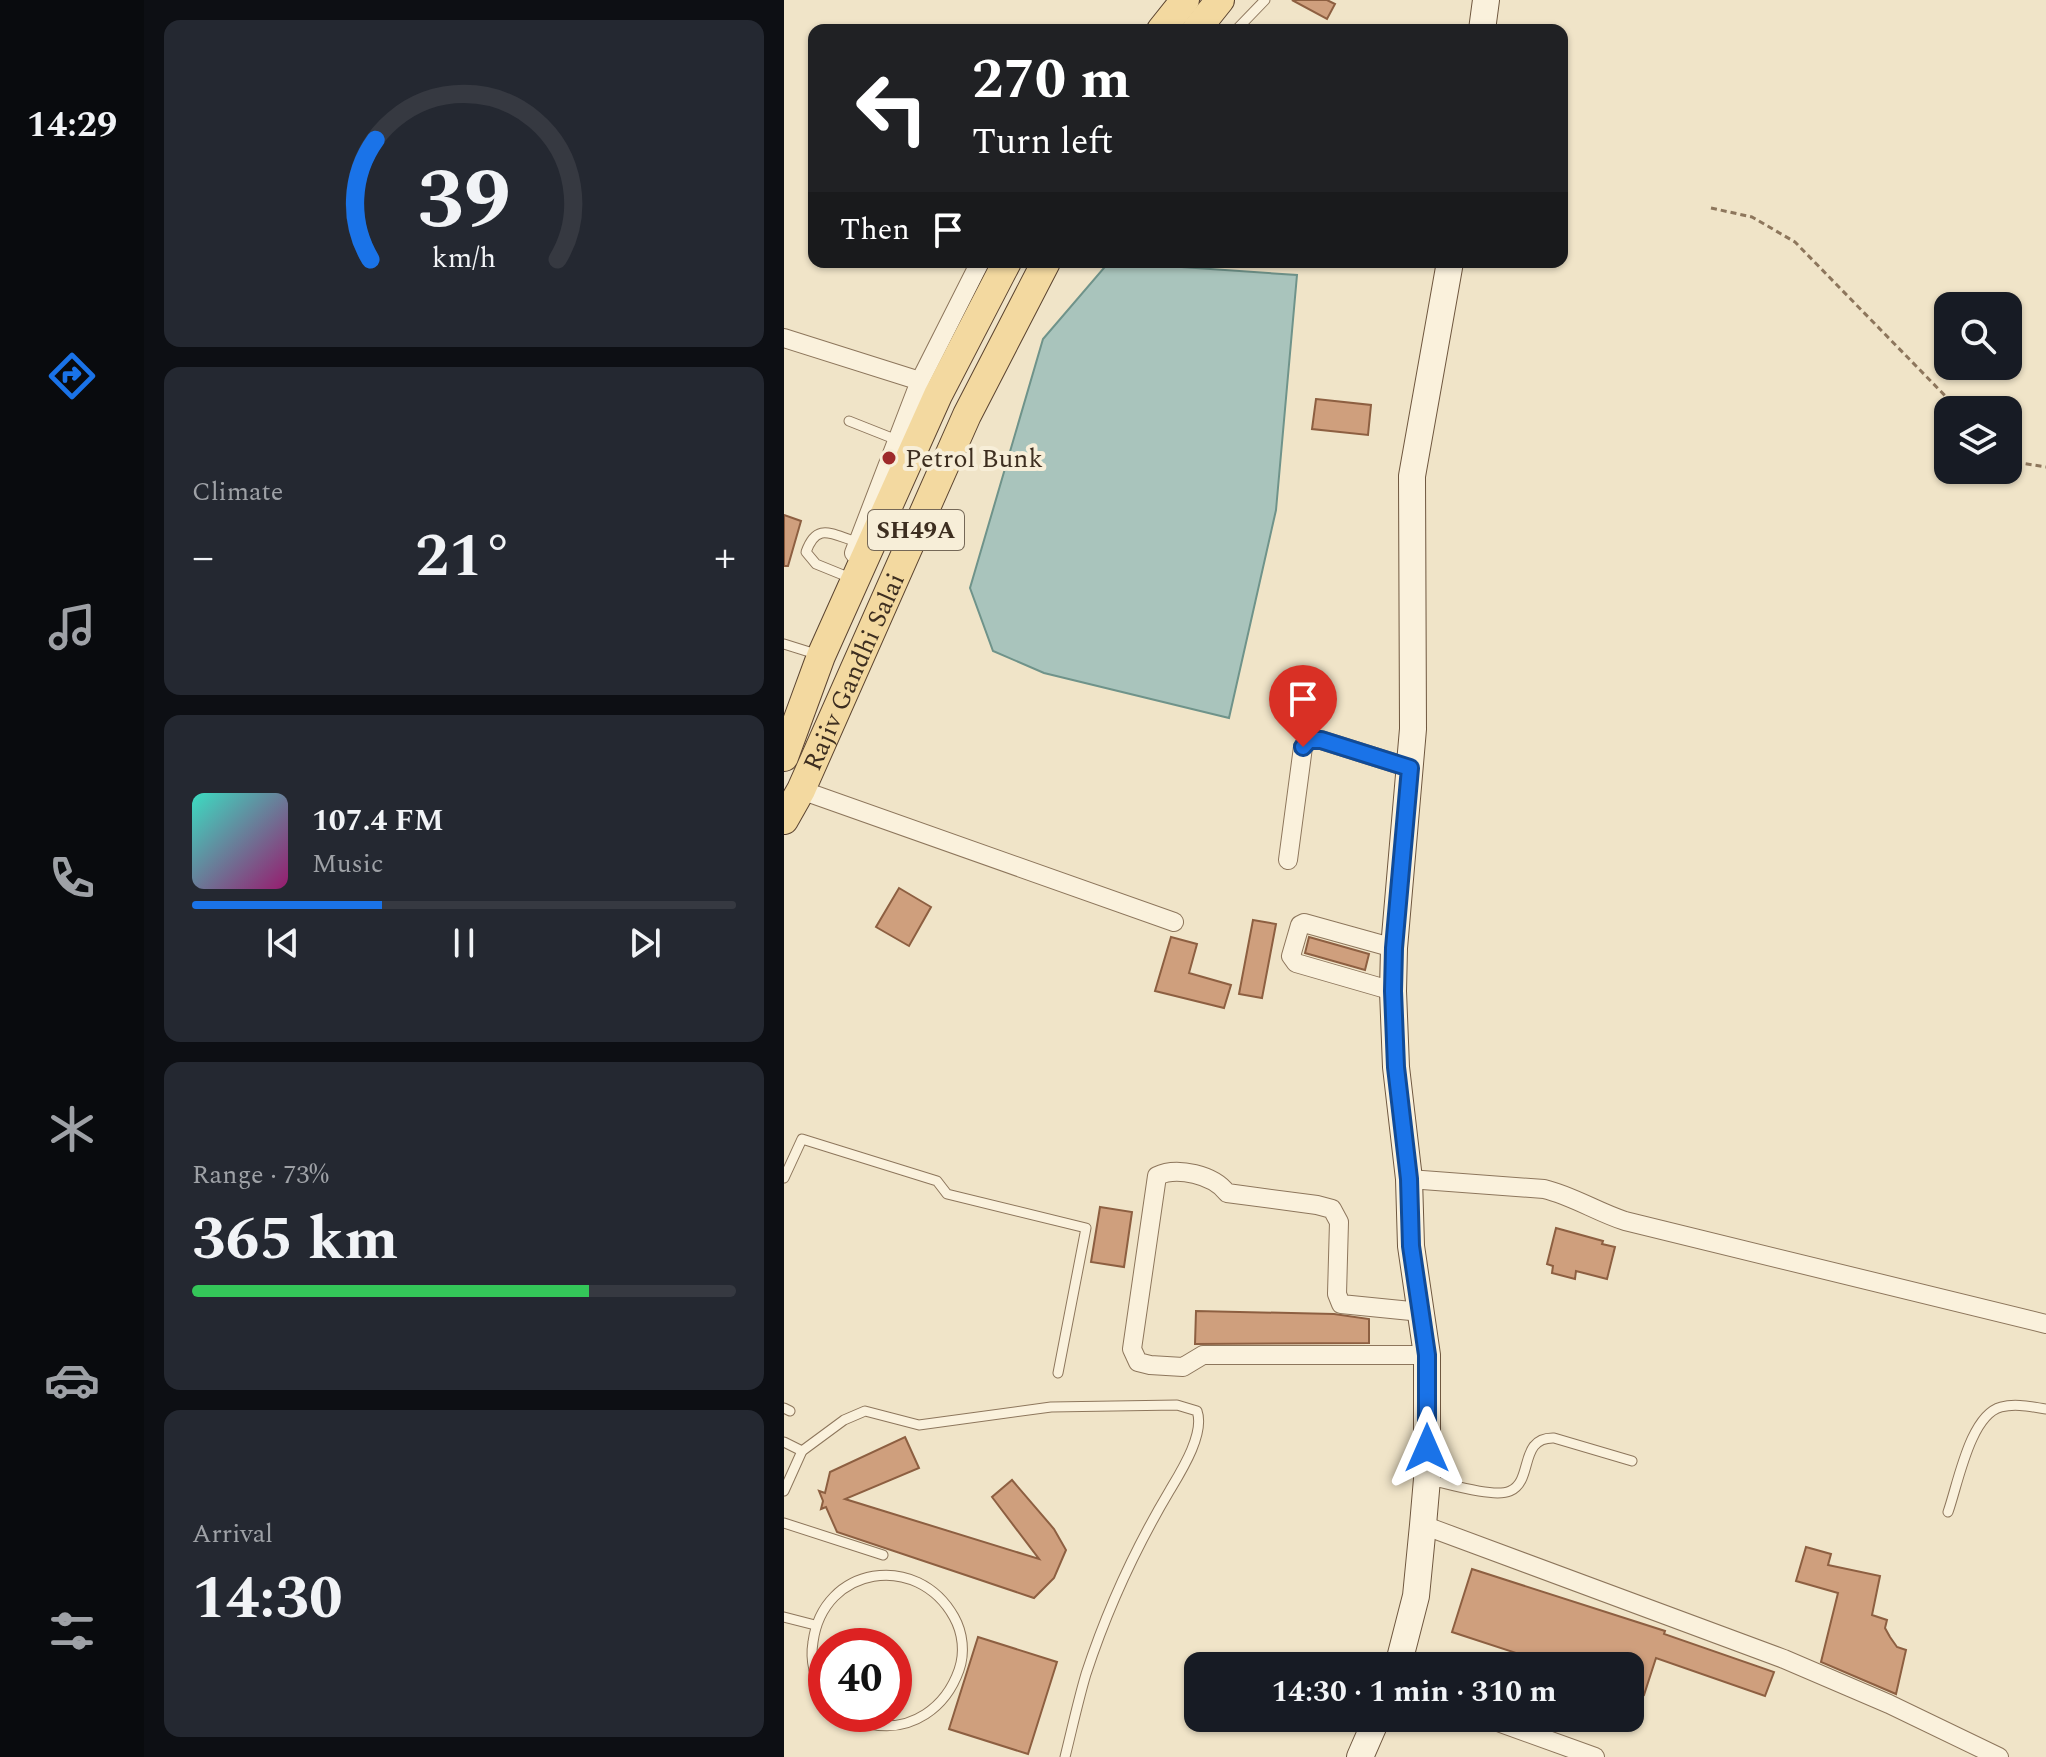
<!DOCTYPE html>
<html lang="en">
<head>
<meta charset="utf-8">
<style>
  body { margin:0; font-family:Spectral,serif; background:#242831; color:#f1f3f6; height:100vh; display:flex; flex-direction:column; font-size:30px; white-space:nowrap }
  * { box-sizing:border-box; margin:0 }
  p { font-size:26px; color:#9ea1a6 }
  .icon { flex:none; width:44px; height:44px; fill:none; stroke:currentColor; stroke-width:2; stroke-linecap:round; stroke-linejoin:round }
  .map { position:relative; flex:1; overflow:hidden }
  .details { display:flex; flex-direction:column; gap:20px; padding:20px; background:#0d0f14; width:640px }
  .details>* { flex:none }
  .hud { position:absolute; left:24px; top:24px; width:760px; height:244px; border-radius:16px; box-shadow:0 2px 6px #0004; background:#202124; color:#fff; overflow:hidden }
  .controls { position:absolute; left:1150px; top:292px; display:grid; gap:16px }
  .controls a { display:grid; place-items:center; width:88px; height:88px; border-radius:16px; background:#171b24; box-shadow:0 2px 6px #0004; font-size:40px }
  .speed { position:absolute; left:24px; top:1628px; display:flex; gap:16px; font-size:40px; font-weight:700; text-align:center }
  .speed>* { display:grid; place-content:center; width:104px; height:104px; border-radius:50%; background:#171b24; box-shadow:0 2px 6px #0004; line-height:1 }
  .speed .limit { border:12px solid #d22; background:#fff; color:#111 }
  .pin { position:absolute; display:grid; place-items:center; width:68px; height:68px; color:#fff; margin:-82px -34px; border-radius:50% 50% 50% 0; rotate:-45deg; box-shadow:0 0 8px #0007 }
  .pin .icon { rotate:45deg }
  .me { position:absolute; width:88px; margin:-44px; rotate:0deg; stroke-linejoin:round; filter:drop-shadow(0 0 6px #0008) }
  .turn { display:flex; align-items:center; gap:28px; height:168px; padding:0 32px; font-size:36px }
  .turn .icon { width:104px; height:104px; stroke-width:2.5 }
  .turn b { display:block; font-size:56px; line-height:68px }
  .then { display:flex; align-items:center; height:76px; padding:0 32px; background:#0003; gap:16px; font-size:30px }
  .big { font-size:60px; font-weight:700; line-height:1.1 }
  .details .card { flex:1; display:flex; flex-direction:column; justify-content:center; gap:12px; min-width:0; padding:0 28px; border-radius:16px; background:#242831 }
  .details .dial { align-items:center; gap:0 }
  .dial svg { height:208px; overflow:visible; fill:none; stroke:#363941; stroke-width:7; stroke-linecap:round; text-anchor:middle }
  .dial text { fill:#f1f3f6; stroke:none }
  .song { display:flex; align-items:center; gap:24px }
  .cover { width:96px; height:96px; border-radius:12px; background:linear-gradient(135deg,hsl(170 70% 55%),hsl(320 70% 35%)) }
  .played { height:8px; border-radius:4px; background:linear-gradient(90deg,#1a73e8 35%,#363941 35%) }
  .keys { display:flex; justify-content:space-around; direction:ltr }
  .heat { display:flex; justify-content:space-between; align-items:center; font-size:44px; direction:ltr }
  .charge { height:12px; border-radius:6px; background:linear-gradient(90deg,#34c759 73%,#363941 0) }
  .trip { position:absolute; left:400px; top:1652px; width:460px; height:80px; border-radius:16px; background:#171b24; box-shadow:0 2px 6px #0004; font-weight:700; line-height:80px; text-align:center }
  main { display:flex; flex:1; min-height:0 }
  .tab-bar { display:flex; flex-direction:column; width:144px; justify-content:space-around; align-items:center; background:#090b0e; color:#9ea1a6 }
  .tab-bar .icon { width:56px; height:56px }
  .tab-bar .selected { color:#1a73e8 }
  .tab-bar b { font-size:36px; color:#f1f3f6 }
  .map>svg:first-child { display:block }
  .water { fill:#a9c4bc; stroke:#6f938a; stroke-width:2 }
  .building { fill:#cf9f7d; stroke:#8d5f41; stroke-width:2 }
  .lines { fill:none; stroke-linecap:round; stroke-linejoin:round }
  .lane-casing { stroke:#8d765c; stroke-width:11 }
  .street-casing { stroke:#8d765c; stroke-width:20 }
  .secondary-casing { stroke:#6f573f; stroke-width:28 }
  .primary-casing { stroke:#5b4430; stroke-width:30 }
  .path { stroke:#8d765c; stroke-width:3; stroke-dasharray:6 4; stroke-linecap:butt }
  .lane { stroke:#faf1dc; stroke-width:9 }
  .street { stroke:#faf1dc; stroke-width:18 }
  .secondary { stroke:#faf1dc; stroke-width:26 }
  .primary { stroke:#f3d9a0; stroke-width:28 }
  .route-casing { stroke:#114b97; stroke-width:20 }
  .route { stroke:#1a73e8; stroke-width:14 }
  .poi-dot { fill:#9e2a2b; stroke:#f7eed8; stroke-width:3 }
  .labels { text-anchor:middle; stroke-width:8; stroke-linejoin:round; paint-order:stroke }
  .shield { fill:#f7eed8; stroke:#756857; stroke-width:2 }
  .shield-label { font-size:24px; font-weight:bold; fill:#3d2e20 }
  .poi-label { font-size:26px; fill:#3d2e20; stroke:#f7eed8; text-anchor:start }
  .street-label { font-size:26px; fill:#3d2e20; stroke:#f7eed8 }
</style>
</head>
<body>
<main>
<nav class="tab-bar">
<b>14:29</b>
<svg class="icon selected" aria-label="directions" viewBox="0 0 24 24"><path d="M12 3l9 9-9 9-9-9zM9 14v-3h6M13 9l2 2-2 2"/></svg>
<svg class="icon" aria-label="music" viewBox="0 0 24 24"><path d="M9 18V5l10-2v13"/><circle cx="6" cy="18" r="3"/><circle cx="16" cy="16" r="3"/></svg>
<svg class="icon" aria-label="phone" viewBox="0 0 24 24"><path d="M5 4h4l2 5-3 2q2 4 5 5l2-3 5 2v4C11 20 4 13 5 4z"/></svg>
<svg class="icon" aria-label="climate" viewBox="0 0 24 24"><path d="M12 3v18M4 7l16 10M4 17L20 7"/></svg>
<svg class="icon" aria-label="car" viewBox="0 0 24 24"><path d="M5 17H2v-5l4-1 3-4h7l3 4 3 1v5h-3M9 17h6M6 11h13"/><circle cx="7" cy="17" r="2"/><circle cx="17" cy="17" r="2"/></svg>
<svg class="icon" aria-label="filters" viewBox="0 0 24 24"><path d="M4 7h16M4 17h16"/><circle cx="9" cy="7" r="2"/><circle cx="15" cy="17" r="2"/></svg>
</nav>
<section class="details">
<div class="card dial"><svg viewBox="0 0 100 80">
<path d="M14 69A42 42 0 1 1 86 69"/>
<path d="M14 69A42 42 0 0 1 16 23" stroke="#1a73e8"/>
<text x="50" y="56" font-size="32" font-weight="700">39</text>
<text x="50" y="72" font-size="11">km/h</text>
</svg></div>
<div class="card"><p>Climate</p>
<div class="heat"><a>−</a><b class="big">21°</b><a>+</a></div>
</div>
<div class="card">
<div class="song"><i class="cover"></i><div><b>107.4 FM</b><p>Music</p></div></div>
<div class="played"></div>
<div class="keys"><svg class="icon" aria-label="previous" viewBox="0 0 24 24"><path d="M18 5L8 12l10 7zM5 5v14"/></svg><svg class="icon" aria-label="pause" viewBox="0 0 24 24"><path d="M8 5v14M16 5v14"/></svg><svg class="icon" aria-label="next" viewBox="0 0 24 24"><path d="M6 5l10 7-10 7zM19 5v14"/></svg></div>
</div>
<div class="card"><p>Range · 73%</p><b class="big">365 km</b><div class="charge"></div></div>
<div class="card"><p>Arrival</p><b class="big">14:30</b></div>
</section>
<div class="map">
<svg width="1262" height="1757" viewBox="0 0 1262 1757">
  <rect width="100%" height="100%" fill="#f0e4c8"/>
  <!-- water -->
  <path class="water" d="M 325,262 L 513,275 L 492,510 L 445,718 L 260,673 L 209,651 L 186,588 L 259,339 Z"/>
  <!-- building -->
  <g class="building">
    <path d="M 508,0 L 543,0 L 551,4 L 543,19 Z"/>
    <path d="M 532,399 L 587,405 L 584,435 L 528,429 Z"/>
    <path d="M 0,515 L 17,521 L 4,566 L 0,566 Z"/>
    <path d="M 115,888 L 147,907 L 125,946 L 92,927 Z"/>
    <path d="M 469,920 L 492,924 L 478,998 L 455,994 Z"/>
    <path d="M 387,937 L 413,944 L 405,973 L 447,985 L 440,1008 L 371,991 Z"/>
    <path d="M 525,937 L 585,954 L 581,970 L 521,953 Z"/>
    <path d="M 316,1207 L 348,1212 L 340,1267 L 307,1262 Z"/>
    <path d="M 772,1228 L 819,1241 L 818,1244 L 831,1247 L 823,1279 L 792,1271 L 791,1279 L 768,1273 L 769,1266 L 763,1264 Z"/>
    <path d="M 412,1311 L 550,1314 L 585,1319 L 585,1343 L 411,1344 Z"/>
    <path d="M 121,1437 L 135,1468 L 61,1499 L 255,1559 L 208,1497 L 228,1480 L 270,1529 L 282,1550 L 270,1578 L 250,1598 L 53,1532 L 42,1507 L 37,1509 L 39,1501 L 35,1491 L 41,1493 L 46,1472 Z"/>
    <path d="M 1022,1547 L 1047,1554 L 1044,1565 L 1096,1576 L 1088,1615 L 1103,1620 L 1101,1628 L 1106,1637 L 1113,1647 L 1122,1650 L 1112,1694 L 1037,1662 L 1054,1593 L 1012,1581 Z"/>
    <path d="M 688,1569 L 881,1631 L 880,1634 L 990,1672 L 981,1696 L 872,1658 L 860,1695 L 846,1690 L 846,1666 L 772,1666 L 668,1632 Z"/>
    <path d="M 194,1637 L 273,1662 L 244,1754 L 165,1729 Z"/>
  </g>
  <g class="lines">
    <!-- lane casing -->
    <g class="lane-casing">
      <g id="lane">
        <path d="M 452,30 L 481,0"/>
        <path d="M 65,421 L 113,440"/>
        <path d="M 64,577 L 32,564 L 22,552 C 33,521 48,535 74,542"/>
        <path d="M 0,644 L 35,655"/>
        <path d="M 0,1178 L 18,1139 L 153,1181 L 163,1194 L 302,1228 L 274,1373"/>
        <path d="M 0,1408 L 6,1411"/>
        <path d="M 0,1442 L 18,1451"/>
        <path d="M 646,1480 C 664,1484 710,1498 726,1491 C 750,1481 734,1437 770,1438 L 848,1461"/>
        <path d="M 0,1491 L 18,1451 L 60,1420 L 81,1411 L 135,1425 L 267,1407 L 393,1405 L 413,1411 C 421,1433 398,1470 386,1490 C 352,1547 323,1610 302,1674 C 294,1701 288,1729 281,1757"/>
        <path d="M 1164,1512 C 1174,1484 1186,1415 1217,1407 C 1232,1403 1248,1407 1262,1409"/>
        <path d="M 0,1523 L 99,1555"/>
        <path d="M 0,1617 L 31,1625"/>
        <path d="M 42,1693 C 30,1680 26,1660 29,1642 C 39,1566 133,1551 170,1617 C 179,1633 181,1653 175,1670 C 162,1707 128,1733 86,1724 C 79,1723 71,1717 64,1714"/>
      </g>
    </g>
    <!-- street casing -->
    <g class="street-casing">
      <g id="street">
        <path d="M 0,338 L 136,381"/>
        <path d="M 70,553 L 136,381 L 196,262"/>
        <path d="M 17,790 L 390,922"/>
        <path d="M 504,860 L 519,747 L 525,740 L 537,740 L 626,768"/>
        <path d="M 609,991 L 512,963 L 507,956 L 516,925 L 520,923 L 610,948"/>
        <path d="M 625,1179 L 760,1189 C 789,1196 813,1212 841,1221 L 1262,1324"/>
        <path d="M 637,1312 L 557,1304 L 553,1294 L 555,1222 L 548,1209 L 533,1205 L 443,1193 C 430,1175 393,1166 373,1176 L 348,1349 L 354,1362 L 366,1365 L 399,1367 L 419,1355 L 643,1355"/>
        <path d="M 639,1525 L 1000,1659 L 1105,1704 L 1215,1757"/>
        <path d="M 703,1718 L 811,1757"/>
      </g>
    </g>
    <!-- secondary casing -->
    <g class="secondary-casing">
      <g id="secondary">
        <path d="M 698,30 L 702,0"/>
        <path d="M 614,1666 L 632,1596 L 639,1525 L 643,1479 L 643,1355 L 627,1246 L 625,1179 L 612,1067 L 609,991 L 610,948 L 629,729 L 628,476 L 666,262"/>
        <path d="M 576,1757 L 593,1718"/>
      </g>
    </g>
    <!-- primary casing -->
    <g class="primary-casing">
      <g id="primary">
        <path d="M 377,30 L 401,0"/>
        <path d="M 412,30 L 436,0"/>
        <path d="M 0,757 L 37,656 L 154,395 L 223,262"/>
        <path id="s1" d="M 0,820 L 17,790 L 183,415 L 262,262"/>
      </g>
    </g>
    <!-- path -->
    <g class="path">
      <path d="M 927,208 L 968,217 L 1011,242 L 1175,410"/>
      <path d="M 1224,456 L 1231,462 L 1262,467"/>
    </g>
    <!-- lane -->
    <use href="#lane" class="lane"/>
    <!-- street -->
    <use href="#street" class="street"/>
    <!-- secondary -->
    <use href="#secondary" class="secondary"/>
    <!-- primary -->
    <use href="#primary" class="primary"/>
  </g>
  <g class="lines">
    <!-- route casing -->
    <g class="route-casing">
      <path id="route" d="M 519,747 L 525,740 L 537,740 L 626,768 L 610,948 L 609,991 L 612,1067 L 625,1179 L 627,1246 L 643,1355 L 643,1448"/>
    </g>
    <!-- route -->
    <use href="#route" class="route"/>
  </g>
  <!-- markers -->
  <circle class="poi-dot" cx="105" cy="458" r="8"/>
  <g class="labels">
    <!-- shield labels -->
    <rect class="shield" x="84" y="510" width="96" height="40" rx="6"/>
    <g class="shield-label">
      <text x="132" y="538">SH49A</text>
    </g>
    <!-- poi labels -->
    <g class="poi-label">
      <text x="121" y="467">Petrol Bunk</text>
    </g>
    <!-- street labels -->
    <g class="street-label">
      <text dy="9" stroke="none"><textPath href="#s1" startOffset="164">Rajiv Gandhi Salai</textPath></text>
    </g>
  </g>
</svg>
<div class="controls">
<a><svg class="icon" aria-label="search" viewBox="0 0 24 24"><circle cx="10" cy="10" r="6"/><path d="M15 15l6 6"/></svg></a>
<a><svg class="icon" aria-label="layers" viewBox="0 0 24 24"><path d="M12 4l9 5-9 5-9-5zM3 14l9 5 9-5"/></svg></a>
</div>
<div class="speed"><div class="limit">40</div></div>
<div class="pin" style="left:519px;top:747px;background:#d93025"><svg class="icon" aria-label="arrive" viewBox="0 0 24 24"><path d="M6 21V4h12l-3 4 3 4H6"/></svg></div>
<svg class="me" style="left:643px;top:1448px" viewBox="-20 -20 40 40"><path d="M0-17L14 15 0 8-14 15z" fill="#1a73e8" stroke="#fff" stroke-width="4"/></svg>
<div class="trip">14:30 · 1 min · 310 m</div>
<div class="hud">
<div class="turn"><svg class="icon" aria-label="left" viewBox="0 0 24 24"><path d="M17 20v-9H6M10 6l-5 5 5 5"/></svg><div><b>270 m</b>Turn left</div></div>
<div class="then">Then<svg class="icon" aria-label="arrive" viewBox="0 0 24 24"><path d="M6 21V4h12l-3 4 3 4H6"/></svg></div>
</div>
</div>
</main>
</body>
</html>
